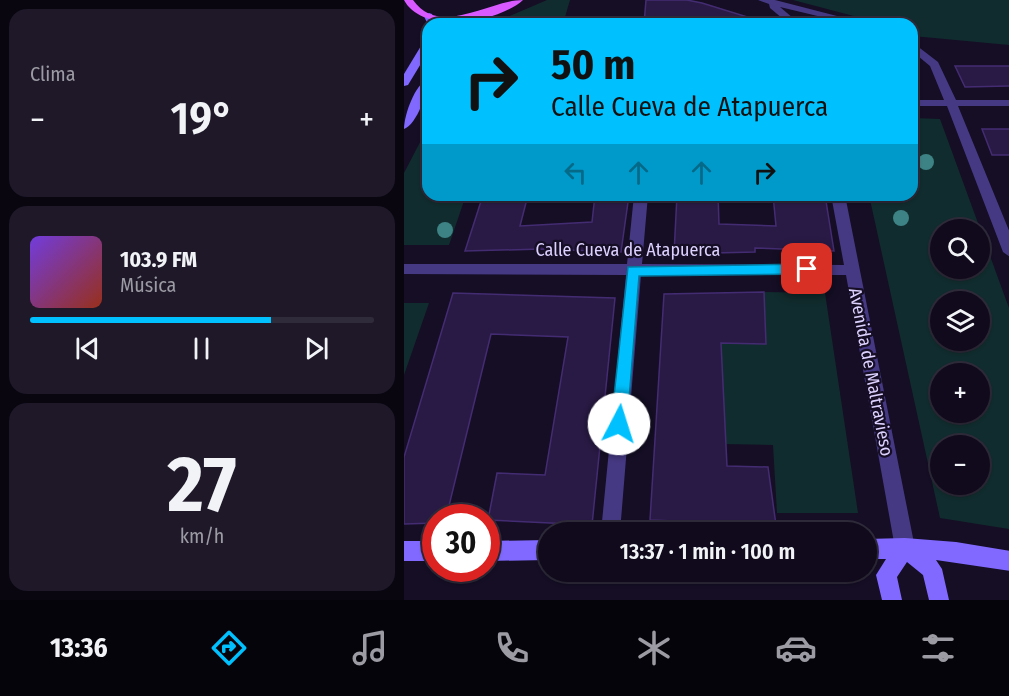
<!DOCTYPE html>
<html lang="es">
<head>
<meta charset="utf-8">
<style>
  body { margin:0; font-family:"Fira Sans Condensed",sans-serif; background:#1e1829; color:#f1f3f6; height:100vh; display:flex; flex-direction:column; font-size:22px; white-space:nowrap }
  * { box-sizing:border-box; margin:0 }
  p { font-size:20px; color:#9c9aa3 }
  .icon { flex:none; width:33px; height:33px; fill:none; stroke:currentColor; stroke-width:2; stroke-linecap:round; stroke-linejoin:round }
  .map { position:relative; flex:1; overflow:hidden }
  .details { display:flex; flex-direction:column; gap:9px; padding:9px; background:#09060f; width:404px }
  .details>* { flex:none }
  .banner { position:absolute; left:18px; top:18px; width:496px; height:183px; border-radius:18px; box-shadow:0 2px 4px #0004,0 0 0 2px #302b3b; background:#00c1fd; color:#111; overflow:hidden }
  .tools { position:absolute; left:526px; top:219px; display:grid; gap:12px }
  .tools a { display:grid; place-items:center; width:60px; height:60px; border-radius:50%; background:#100a1c; box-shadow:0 2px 4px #0004,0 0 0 2px #302b3b; font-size:30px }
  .speed { position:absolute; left:18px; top:504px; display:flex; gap:12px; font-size:30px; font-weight:700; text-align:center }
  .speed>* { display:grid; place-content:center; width:78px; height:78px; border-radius:50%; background:#100a1c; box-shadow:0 2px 4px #0004,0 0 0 2px #302b3b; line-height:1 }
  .speed .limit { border:9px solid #d22; background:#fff; color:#111 }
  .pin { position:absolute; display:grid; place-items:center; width:51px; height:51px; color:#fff; margin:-26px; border-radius:12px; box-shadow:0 3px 9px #0006 }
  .me { position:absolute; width:66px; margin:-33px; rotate:5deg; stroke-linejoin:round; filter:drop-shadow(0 0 4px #0008) }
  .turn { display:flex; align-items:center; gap:21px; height:126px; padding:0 30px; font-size:27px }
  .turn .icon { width:78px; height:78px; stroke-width:2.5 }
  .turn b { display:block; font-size:42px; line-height:51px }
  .lanes { display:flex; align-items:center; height:57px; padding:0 30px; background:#0003; justify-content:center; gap:30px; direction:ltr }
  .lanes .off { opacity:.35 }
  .big { font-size:45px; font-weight:600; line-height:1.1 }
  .details .card { flex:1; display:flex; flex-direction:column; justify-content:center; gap:9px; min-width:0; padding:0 21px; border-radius:18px; background:#1e1829 }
  .details .dial { align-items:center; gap:0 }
  .dial b { font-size:78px; line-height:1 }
  .song { display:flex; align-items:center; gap:18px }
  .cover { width:72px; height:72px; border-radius:9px; background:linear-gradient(135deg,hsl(260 70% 55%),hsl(10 70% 35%)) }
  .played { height:6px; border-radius:3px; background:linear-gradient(90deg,#00c1fd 70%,#302b3b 70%) }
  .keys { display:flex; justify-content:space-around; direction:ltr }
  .heat { display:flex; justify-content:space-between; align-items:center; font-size:33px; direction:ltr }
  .trip { position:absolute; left:134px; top:522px; width:339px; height:60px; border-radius:30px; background:#100a1c; box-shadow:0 2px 4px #0004,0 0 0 2px #302b3b; font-weight:600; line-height:60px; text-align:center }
  .tab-bar { display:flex; height:96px; justify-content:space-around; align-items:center; background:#06040b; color:#9c9aa3 }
  .tab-bar .icon { width:42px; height:42px }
  .tab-bar .on { color:#00c1fd }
  .tab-bar b { font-size:27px; color:#f1f3f6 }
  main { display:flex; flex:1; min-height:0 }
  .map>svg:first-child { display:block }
  .green { fill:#112c2e; fill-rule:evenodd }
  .building { fill:#291a45; stroke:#442c72; stroke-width:1.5 }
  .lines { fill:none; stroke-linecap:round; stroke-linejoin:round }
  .minor { fill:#463984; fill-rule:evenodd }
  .secondary { fill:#8169ff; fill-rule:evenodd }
  .primary { fill:#d859ff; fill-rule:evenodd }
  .tree { fill:#3d8284 }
  .route { fill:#00c1fd; stroke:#007da4; stroke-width:1.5 }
  .labels { text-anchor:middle; stroke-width:4.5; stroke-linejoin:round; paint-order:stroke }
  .street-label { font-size:18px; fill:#ddd2ff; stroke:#150e25 }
</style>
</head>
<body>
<main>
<section class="details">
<div class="card"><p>Clima</p>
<div class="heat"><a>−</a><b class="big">19°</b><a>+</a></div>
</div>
<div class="card">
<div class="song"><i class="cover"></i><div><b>103.9 FM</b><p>Música</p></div></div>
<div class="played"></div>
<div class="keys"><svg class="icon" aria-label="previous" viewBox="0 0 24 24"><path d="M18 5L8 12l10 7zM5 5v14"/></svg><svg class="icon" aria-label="pause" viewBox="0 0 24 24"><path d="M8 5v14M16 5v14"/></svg><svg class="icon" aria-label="next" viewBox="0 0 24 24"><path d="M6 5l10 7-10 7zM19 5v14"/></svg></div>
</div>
<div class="card dial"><b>27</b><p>km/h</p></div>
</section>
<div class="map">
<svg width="606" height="600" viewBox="0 0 606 600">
  <rect width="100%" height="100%" fill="#150e25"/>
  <!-- green -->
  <g class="green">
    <path d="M 143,0 L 166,0 L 159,24 L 87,24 Z"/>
    <path d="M 389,0 L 605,0 L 605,45 L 509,36 L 508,24 L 480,24 Z"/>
    <path d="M 509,118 L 536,119 L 605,308 L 605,529 L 536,518 L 465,195 L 508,195 ZM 537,230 L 576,230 L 576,268 L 537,268 ZM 537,302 L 576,302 L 576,340 L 537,340 ZM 537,374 L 576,374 L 576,412 L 537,412 ZM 537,446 L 576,446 L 576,484 L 537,484 Z"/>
    <path d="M 24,127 L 24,195 L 62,195 L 45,245 L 0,245 L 0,173 Z"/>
    <path d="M 360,292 L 421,293 L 454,513 L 373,513 L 369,445 L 319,444 L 317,343 L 362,344 Z"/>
    <path d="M 0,303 L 25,303 L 0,375 Z"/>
  </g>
  <!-- building -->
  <g class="building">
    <path d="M 242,0 L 283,0 L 298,3 L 350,19 L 350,24 L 240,24 Z"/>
    <path d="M 551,66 L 606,66 L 606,86 L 561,87 Z"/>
    <path d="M 578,129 L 606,129 L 606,155 L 588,155 Z"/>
    <path d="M 79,195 L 124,195 L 116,226 L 188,222 L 191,195 L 225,195 L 217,252 L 138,249 L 61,251 Z"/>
    <path d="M 273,195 L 314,195 L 315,224 L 372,226 L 369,195 L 421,195 L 430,251 L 351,248 L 351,252 L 270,254 Z"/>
    <path d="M 360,292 L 362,344 L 317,343 L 323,466 L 364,467 L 372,525 L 246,520 L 260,294 Z"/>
    <path d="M 49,293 L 211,298 L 188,525 L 84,520 L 93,473 L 141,475 L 164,337 L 87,334 L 42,518 L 32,518 L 32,523 L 0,524 L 0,457 Z"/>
  </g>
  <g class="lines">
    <!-- minor -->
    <g class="minor">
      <path d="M 354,0 L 371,0 L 464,24 L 447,24 L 376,7 L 396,24 L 385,24 L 366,8 L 365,4 Z"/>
      <path d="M 508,42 L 534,62 L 552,100 L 606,100 L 606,106 L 554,106 L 606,233 L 606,257 L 599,252 L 543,106 L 508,106 L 508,100 L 540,100 L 526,66 L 508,51 Z"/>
      <path d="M 230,195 L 244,195 L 238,264 L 440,265 L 427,195 L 441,195 L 511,548 L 508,555 L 501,558 L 494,555 L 491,548 L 442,275 L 237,275 L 216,532 L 197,532 L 222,275 L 0,274 L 0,264 L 223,264 Z"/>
    </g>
    <!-- secondary -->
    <g class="secondary">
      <path d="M 25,13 L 28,14 L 33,24 L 24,25 L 20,16 Z"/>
      <path d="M 76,13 L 84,15 L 72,24 L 60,24 Z"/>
      <path d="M 24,40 L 24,52 L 4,85 L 0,86 L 0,74 L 20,41 Z"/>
      <path d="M 24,79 C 24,92 13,124 0,129 C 0,115 11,84 24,79 Z"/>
      <path d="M 501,538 L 552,542 L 606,551 L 606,571 L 532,560 L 538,569 L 545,600 L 525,600 L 519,575 L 503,562 L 493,577 L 498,600 L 478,600 L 472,575 L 482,559 L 462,559 L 462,539 Z"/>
      <path d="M 144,540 L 144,560 L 82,561 L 82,541 Z"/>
      <rect x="0" y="541" width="32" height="20"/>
    </g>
    <!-- primary -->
    <path class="primary" d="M 0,0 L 9,0 C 36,38 85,0 119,0 C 94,23 18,35 0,0 Z"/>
  </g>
  <!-- trees -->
  <g class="tree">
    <circle cx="522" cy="162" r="8"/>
    <circle cx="497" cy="218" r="8"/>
    <circle cx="41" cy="230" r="8"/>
  </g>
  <!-- route -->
  <path class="route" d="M 403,264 L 410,269 L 403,274 L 235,276 L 223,424 L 221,429 L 215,431 L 210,429 L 207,424 L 224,267 Z"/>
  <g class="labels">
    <!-- street labels -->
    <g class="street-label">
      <text x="224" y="256">Calle Cueva de Atapuerca</text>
      <text transform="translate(467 372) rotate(79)" y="6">Avenida de Maltravieso</text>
    </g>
  </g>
</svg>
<div class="tools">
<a><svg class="icon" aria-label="search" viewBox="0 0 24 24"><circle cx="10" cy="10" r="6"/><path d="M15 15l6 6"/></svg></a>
<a><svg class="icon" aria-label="layers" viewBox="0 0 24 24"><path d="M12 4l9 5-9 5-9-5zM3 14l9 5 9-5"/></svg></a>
<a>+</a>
<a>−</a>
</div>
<div class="speed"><div class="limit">30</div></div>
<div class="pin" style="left:403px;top:269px;background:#d93025"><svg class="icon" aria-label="arrive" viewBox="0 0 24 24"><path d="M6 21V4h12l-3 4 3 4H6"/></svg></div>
<svg class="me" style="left:215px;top:424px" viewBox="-20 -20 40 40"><circle r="19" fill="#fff"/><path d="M0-13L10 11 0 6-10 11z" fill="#00c1fd"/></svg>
<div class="trip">13:37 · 1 min · 100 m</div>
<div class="banner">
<div class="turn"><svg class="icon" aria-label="right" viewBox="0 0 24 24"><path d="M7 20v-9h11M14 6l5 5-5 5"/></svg><div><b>50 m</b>Calle Cueva de Atapuerca</div></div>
<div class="lanes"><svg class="icon off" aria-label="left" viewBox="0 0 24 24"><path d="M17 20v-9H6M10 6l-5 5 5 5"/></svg><svg class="icon off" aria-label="ahead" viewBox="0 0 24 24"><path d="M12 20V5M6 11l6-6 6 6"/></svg><svg class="icon off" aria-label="ahead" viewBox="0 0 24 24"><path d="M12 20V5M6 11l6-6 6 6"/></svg><svg class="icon" aria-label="right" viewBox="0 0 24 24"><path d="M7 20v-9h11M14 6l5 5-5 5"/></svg></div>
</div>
</div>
</main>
<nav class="tab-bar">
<b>13:36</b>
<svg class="icon on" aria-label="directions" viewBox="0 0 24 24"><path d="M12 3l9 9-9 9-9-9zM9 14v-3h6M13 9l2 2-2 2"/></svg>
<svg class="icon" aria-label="music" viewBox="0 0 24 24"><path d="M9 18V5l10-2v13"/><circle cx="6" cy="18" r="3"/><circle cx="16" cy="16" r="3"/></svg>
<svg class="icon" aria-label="phone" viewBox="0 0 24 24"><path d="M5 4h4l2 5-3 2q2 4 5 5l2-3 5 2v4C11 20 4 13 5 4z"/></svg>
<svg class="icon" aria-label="climate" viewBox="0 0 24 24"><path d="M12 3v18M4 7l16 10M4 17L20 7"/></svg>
<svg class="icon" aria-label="car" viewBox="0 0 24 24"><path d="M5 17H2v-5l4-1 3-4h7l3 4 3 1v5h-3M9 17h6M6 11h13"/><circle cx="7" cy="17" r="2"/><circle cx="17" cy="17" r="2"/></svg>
<svg class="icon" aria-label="filters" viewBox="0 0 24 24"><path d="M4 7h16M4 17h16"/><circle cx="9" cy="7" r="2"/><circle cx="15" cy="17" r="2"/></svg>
</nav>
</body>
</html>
